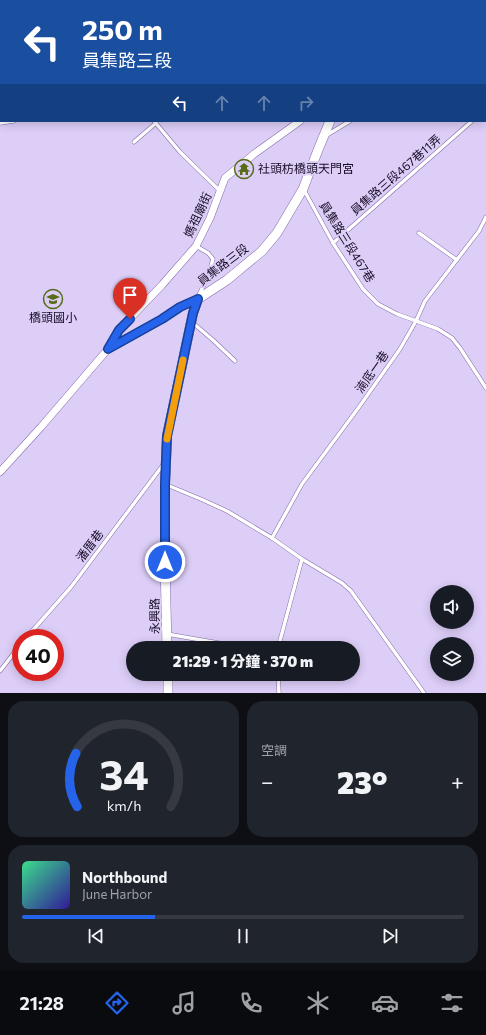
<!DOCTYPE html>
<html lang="zh-TW">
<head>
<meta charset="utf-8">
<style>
  body { margin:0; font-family:Commissioner,"Noto Sans TC",sans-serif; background:#20242c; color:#f1f3f6; height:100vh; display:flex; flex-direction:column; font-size:15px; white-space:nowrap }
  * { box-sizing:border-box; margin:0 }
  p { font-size:13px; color:#9ea1a6 }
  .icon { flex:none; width:22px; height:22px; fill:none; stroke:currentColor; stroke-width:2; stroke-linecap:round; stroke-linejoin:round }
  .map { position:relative; height:693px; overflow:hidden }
  .sheet { display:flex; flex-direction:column; gap:8px; padding:8px; background:#0d0f14; flex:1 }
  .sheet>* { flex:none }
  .guide { position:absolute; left:0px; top:0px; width:486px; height:122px; box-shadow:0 2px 10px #0003; background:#1a4fa0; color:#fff; overflow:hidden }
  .buttons { position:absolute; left:430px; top:585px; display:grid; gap:8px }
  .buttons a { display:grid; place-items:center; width:44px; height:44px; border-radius:50%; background:#171b24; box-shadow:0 2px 10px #0003; font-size:20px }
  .speed { position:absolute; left:12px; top:629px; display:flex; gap:8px; font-size:20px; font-weight:700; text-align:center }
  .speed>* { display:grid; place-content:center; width:52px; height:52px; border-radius:50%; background:#171b24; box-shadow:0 2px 10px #0003; line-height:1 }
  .speed .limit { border:6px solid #d22; background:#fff; color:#111 }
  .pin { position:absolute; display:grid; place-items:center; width:34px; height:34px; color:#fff; margin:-41px -17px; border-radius:50% 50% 50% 0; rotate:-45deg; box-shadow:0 0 4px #0007 }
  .pin .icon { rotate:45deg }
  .me { position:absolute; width:44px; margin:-22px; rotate:0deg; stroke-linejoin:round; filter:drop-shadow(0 0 3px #0008) }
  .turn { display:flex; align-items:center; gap:14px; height:84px; padding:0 16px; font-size:18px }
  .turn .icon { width:52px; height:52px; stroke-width:2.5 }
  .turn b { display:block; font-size:28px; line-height:34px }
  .lanes { display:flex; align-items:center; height:38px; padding:0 16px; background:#0003; justify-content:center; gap:20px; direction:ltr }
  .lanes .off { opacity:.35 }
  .big { font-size:30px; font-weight:800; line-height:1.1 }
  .sheet .tile { flex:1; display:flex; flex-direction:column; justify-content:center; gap:6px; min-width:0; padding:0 14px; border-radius:16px; background:#20242c }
  .sheet .dial { align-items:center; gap:0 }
  .dial svg { height:104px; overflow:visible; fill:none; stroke:#363941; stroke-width:7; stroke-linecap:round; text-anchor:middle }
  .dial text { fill:#f1f3f6; stroke:none }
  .song { display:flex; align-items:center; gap:12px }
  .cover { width:48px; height:48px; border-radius:6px; background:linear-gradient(135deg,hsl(150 70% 55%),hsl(250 70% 35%)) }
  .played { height:4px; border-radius:2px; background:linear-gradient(90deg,#2563eb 30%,#363941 30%) }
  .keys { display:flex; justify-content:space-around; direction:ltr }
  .heat { display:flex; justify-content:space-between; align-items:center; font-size:22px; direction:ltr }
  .sheet .tiles { flex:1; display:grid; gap:8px; grid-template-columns:1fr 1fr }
  .tile:last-child { grid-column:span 2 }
  .trip { position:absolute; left:126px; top:641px; width:234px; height:40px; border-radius:20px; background:#171b24; box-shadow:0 2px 10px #0003; font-weight:800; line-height:40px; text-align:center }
  .dock { display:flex; height:64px; justify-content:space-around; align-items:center; background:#090b0e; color:#9ea1a6 }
  .dock .icon { width:28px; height:28px }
  .dock .selected { color:#2563eb }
  .dock b { font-size:18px; color:#f1f3f6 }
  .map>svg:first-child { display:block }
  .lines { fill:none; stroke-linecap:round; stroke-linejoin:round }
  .canal { stroke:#3b92cd; stroke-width:8 }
  .service-casing { stroke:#856cab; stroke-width:4.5 }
  .minor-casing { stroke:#856cab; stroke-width:8 }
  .tertiary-casing { stroke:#856cab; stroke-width:10 }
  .service { stroke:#fff; stroke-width:3.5 }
  .minor { stroke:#fff; stroke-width:7 }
  .tertiary { stroke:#fff; stroke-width:9 }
  .route-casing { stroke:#184099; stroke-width:10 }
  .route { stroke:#2563eb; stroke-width:7 }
  .slow { stroke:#f59e0b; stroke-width:7 }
  .labels { text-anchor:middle; stroke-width:4; stroke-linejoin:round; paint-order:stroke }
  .poi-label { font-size:12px; fill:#170c25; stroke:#ddcef8; text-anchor:start }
  .street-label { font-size:12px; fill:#170c25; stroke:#ddcef8 }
</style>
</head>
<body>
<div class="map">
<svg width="486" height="693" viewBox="0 0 486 693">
  <rect width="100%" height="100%" fill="#ddcef8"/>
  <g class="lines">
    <!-- canal -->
    <g class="canal">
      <path d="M 416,1 L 418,0"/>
      <path d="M 0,114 L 1,114"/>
    </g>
    <!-- service casing -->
    <g class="service-casing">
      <g id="service">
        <path d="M 34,0 L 35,1"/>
        <path d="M 398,1 L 400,0"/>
        <path d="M 485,37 L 486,36"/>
        <path d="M 0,104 L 1,104"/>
        <path d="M 485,109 L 486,109"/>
        <path d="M 154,121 L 180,152 L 220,191"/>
        <path d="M 0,123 L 14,121"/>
        <path d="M 327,135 L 350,121"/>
        <path d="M 134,142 L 156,123"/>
        <path d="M 304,190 L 333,243 L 363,289 L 378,304 L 397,314 L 438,329 L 452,338 L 460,348 L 486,388"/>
        <path d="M 419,233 L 457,260"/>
        <path d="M 333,243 L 472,121"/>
        <path d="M 196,246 L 208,253 L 213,259 L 208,276 L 199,295"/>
        <path d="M 193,323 L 214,341 L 235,361"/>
        <path d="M 167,485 L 203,500 L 227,511 L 272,538 L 302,559 L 342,583 L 351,591 L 424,693"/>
        <path d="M 272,538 L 302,484 L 359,407 L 400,349 L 416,321 L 425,301 L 479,231 L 486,217"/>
        <path d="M 167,634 L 247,648"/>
        <path d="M 26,638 L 71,587 L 163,465"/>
        <path d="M 278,648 L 302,559"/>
        <path d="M 0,671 L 21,644"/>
        <path d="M 278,674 L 279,693"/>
      </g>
    </g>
    <!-- minor casing -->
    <g class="minor-casing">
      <g id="minor">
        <path d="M 108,349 L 119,330 L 162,285 L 196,246 L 210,218 L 225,178 L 254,154 L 300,121"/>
        <path d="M 0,472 L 41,427 L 108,349 L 162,319 L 180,307 L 198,299"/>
      </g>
    </g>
    <!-- tertiary casing -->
    <g class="tertiary-casing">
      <g id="tertiary">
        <path d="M 467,1 L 469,0"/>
        <path d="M 167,648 L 165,562 L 165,484 L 167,436 L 193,313 L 198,299 L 227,280 L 262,251 L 277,233 L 303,189 L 318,150 L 330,121"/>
        <path d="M 168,674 L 168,693"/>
      </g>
    </g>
    <!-- service -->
    <use href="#service" class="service"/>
    <!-- minor -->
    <use href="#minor" class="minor"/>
    <!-- tertiary -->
    <use href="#tertiary" class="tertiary"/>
  </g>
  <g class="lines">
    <!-- route casing -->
    <g class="route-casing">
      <path id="route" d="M 130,319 L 119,330 L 108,349 L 162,319 L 180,307 L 198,299 L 193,313 L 167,436 L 165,484 L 165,562"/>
    </g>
    <!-- route -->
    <use href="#route" class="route"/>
    <!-- slow -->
    <path class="slow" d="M 167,439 L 183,360"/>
  </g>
  <!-- icons -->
  <defs>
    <g id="temple-ring" transform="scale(1)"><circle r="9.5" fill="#ddcef8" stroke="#586b18" stroke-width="1.5"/><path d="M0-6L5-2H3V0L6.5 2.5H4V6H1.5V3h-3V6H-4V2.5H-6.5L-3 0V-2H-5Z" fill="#586b18"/></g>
    <g id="school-ring" transform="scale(1)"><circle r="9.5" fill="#ddcef8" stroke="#586b18" stroke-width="1.5"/><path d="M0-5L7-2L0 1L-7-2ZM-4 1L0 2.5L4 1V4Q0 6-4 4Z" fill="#586b18"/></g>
  </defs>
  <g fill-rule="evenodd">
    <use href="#temple-ring" x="244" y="169"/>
    <use href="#school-ring" x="53" y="299"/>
  </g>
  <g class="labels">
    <!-- poi labels -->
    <g class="poi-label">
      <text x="258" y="173">社頭枋橋頭天門宮</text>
      <text x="53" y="322" text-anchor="middle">橋頭國小</text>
    </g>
    <!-- street labels -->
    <g class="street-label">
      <text transform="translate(396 175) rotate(-41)" y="4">員集路三段467巷11弄</text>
      <text transform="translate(198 215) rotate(-65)" y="4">媽祖廟街</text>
      <text transform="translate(347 242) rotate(58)" y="4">員集路三段467巷</text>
      <text transform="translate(223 265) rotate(-37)" y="4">員集路三段</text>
      <text transform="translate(372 372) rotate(-55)" y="4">湳底一巷</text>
      <text transform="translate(90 546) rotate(-53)" y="4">潘厝巷</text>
      <text transform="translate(155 616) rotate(-91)" y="4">永興路</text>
    </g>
  </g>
</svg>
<div class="buttons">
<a><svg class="icon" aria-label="sound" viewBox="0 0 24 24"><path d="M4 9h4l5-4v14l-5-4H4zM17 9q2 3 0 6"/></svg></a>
<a><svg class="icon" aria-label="layers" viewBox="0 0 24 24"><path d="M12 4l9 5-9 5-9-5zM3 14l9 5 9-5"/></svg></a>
</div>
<div class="speed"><div class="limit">40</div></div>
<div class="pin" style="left:130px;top:319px;background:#d93025"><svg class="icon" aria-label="arrive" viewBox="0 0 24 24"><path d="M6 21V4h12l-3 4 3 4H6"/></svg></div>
<svg class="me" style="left:165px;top:562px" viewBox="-20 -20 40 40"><circle r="17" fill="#2563eb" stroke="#fff" stroke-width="3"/><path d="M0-11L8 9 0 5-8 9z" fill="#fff"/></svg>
<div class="trip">21:29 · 1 分鐘 · 370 m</div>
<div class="guide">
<div class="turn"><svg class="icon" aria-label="left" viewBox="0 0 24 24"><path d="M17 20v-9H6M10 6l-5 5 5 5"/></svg><div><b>250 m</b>員集路三段</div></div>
<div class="lanes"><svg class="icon" aria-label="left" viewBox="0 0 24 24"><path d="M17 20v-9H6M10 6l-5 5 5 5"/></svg><svg class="icon off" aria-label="ahead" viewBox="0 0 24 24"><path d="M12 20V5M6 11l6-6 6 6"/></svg><svg class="icon off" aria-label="ahead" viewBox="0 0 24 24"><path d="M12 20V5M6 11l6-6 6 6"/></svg><svg class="icon off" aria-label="right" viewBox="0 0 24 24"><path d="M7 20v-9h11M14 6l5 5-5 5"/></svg></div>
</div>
</div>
<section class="sheet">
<div class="tiles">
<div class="tile dial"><svg viewBox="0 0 100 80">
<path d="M14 69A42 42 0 1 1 86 69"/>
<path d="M14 69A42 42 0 0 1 13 28" stroke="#2563eb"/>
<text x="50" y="56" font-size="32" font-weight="700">34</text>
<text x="50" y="72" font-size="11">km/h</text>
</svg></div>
<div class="tile"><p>空調</p>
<div class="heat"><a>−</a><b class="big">23°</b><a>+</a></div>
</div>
<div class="tile">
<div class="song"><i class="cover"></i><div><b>Northbound</b><p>June Harbor</p></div></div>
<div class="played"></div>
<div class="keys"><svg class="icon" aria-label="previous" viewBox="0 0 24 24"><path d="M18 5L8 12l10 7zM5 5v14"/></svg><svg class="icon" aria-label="pause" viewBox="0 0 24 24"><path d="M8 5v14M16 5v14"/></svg><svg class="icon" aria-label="next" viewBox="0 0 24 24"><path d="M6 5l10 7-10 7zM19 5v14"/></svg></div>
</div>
</div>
</section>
<nav class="dock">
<b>21:28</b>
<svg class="icon selected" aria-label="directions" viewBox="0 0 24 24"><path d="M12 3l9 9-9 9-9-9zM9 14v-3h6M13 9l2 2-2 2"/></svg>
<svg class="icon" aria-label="music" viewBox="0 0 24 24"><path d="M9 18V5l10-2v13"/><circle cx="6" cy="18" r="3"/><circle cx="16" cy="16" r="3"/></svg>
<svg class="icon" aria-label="phone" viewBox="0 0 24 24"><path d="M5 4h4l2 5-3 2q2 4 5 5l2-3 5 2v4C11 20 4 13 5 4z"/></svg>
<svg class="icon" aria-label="climate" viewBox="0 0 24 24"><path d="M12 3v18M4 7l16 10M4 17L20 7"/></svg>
<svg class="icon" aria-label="car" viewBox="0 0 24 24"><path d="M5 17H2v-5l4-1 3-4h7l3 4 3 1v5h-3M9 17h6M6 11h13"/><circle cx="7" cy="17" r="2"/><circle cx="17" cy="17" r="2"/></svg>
<svg class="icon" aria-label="filters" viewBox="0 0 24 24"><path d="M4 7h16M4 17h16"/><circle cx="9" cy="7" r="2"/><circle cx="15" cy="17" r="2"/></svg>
</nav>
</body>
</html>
